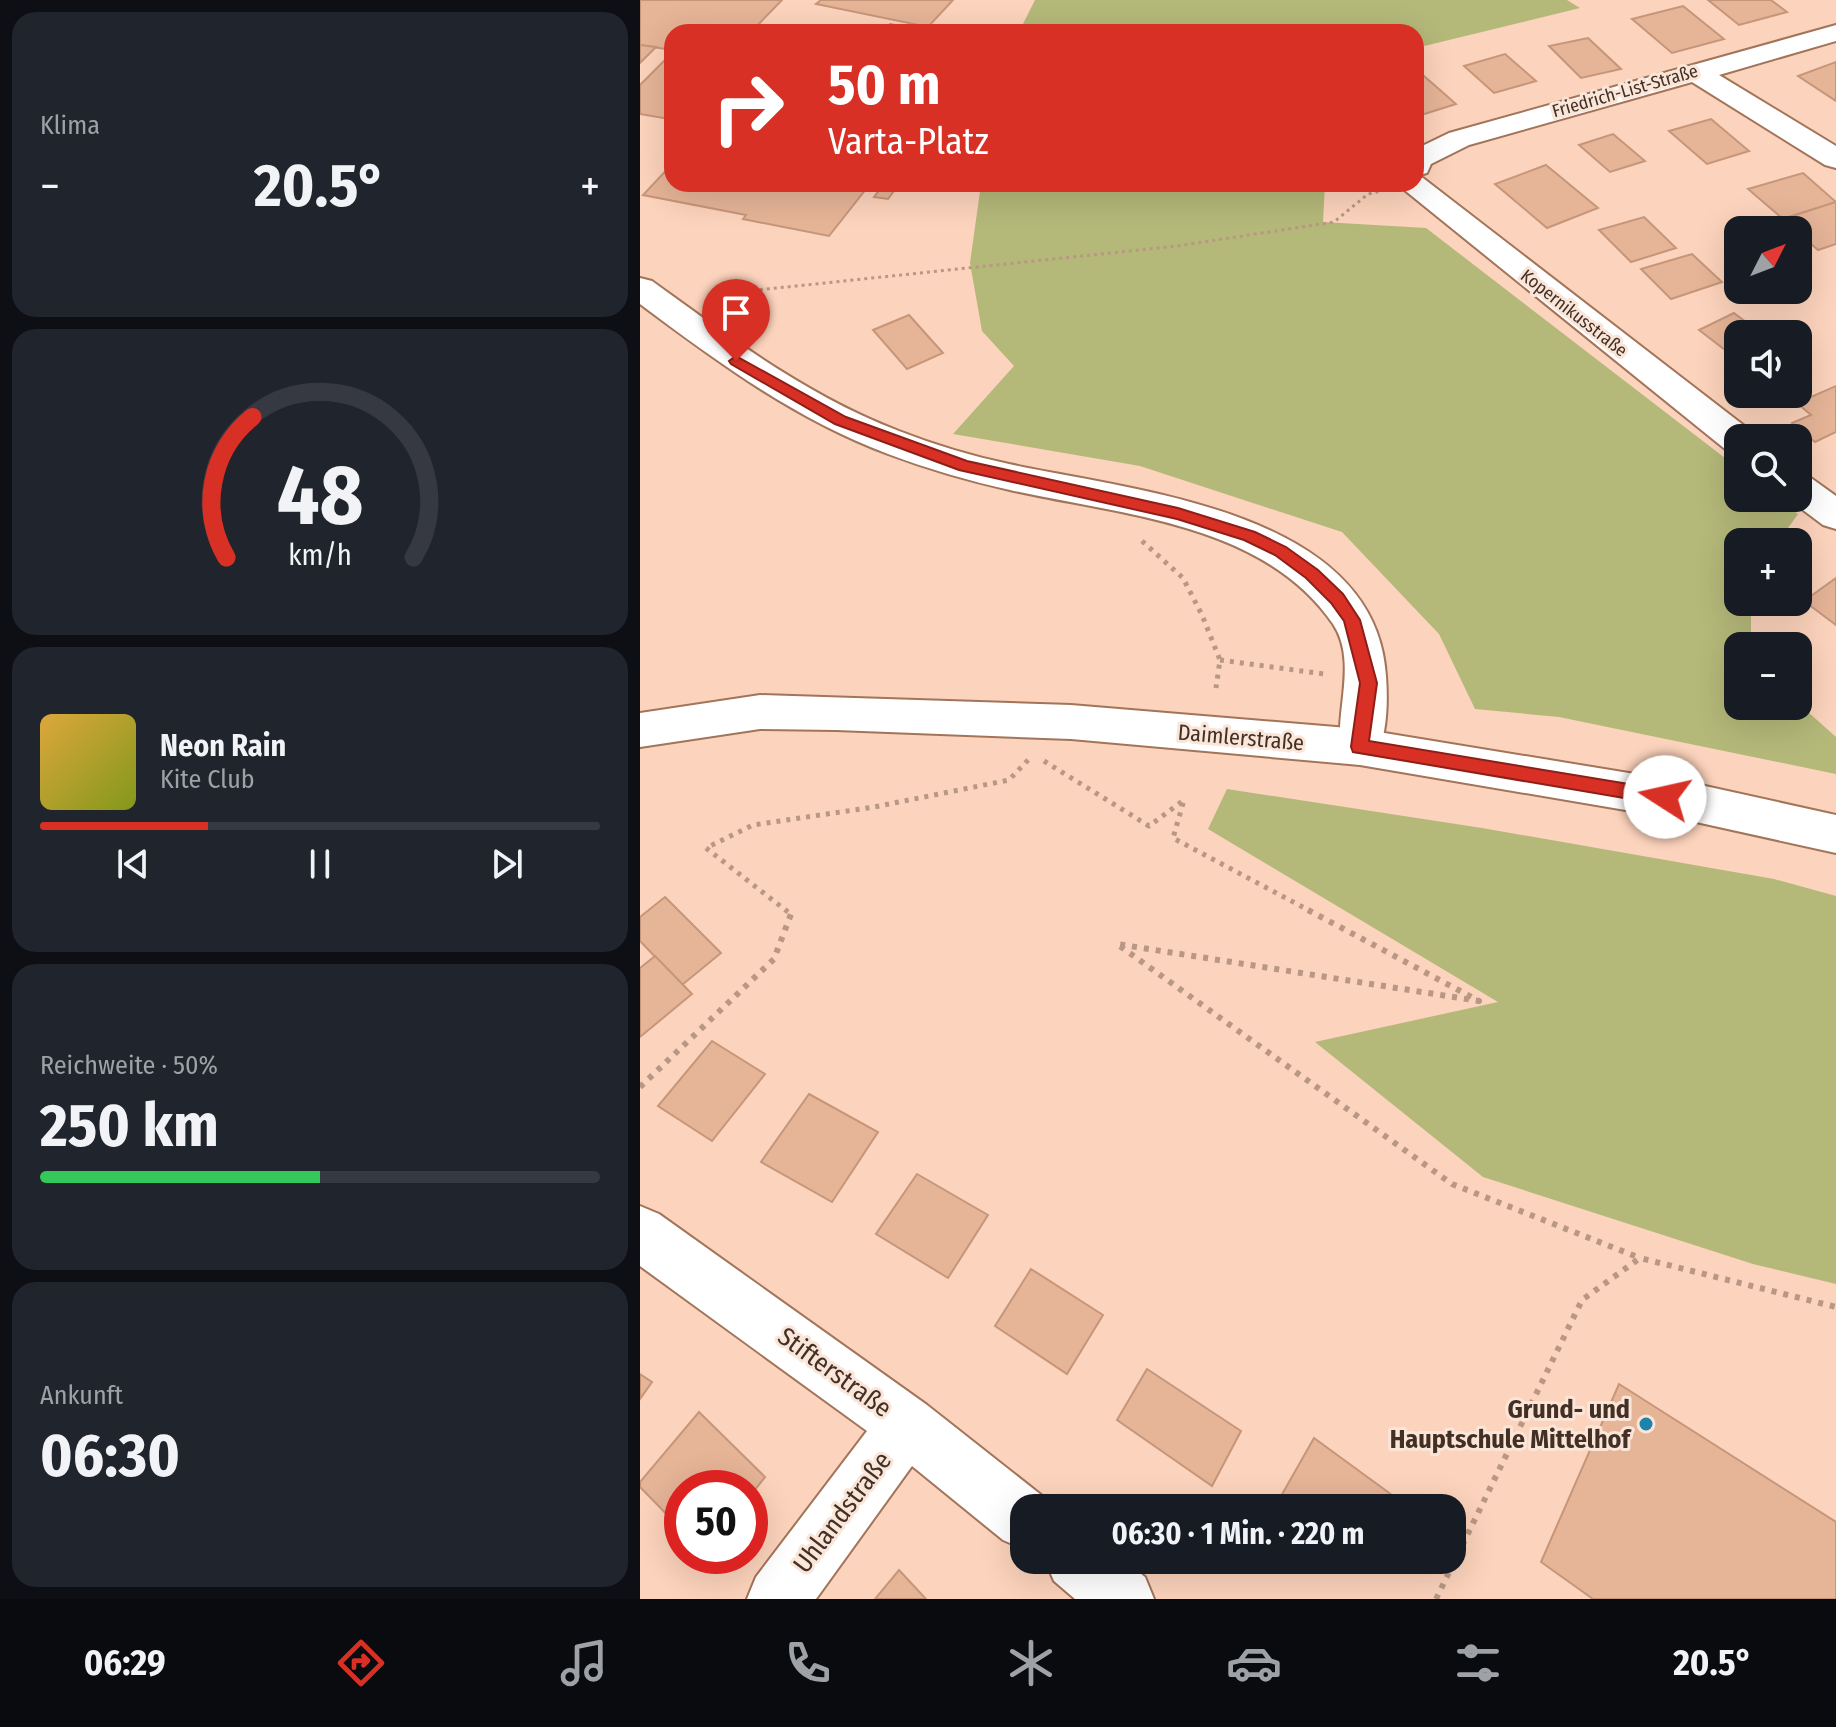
<!DOCTYPE html>
<html lang="de">
<head>
<meta charset="utf-8">
<style>
  body { margin:0; font-family:"Fira Sans Condensed",sans-serif; background:#20242c; color:#f1f3f6; height:100vh; display:flex; flex-direction:column; font-size:30px; white-space:nowrap }
  * { box-sizing:border-box; margin:0 }
  p { font-size:26px; color:#9ea1a6 }
  .icon { flex:none; width:44px; height:44px; fill:none; stroke:currentColor; stroke-width:2; stroke-linecap:round; stroke-linejoin:round }
  .map { position:relative; flex:1; overflow:hidden }
  .drawer { display:flex; flex-direction:column; gap:12px; padding:12px; background:#0d0f14; width:640px }
  .drawer>* { flex:none }
  .banner { position:absolute; left:24px; top:24px; width:760px; height:168px; border-radius:24px; box-shadow:0 8px 32px #0002; background:#d93025; color:#fff; overflow:hidden }
  .needle { width:52px; rotate:48deg }
  .controls { position:absolute; left:1084px; top:216px; display:grid; gap:16px }
  .controls a { display:grid; place-items:center; width:88px; height:88px; border-radius:16px; background:#171b24; box-shadow:0 8px 32px #0002; font-size:40px }
  .speed { position:absolute; left:24px; top:1470px; display:flex; gap:16px; font-size:40px; font-weight:700; text-align:center }
  .speed>* { display:grid; place-content:center; width:104px; height:104px; border-radius:50%; background:#171b24; box-shadow:0 8px 32px #0002; line-height:1 }
  .speed .limit { border:12px solid #d22; background:#fff; color:#111 }
  .pin { position:absolute; display:grid; place-items:center; width:68px; height:68px; color:#fff; margin:-82px -34px; border-radius:50% 50% 50% 0; rotate:-45deg; box-shadow:0 0 8px #0007 }
  .pin .icon { rotate:45deg }
  .me { position:absolute; width:88px; margin:-44px; rotate:280deg; stroke-linejoin:round; filter:drop-shadow(0 0 6px #0008) }
  .turn { display:flex; align-items:center; gap:28px; height:168px; padding:0 32px; font-size:36px }
  .turn .icon { width:104px; height:104px; stroke-width:2.5 }
  .turn b { display:block; font-size:56px; line-height:68px }
  .big { font-size:60px; font-weight:700; line-height:1.1 }
  .drawer .tile { flex:1; display:flex; flex-direction:column; justify-content:center; gap:12px; min-width:0; padding:0 28px; border-radius:24px; background:#20242c }
  .drawer .dial { align-items:center; gap:0 }
  .dial svg { height:208px; overflow:visible; fill:none; stroke:#363941; stroke-width:7; stroke-linecap:round; text-anchor:middle }
  .dial text { fill:#f1f3f6; stroke:none }
  .song { display:flex; align-items:center; gap:24px }
  .cover { width:96px; height:96px; border-radius:12px; background:linear-gradient(135deg,hsl(40 70% 55%),hsl(70 70% 35%)) }
  .played { height:8px; border-radius:4px; background:linear-gradient(90deg,#d93025 30%,#363941 30%) }
  .keys { display:flex; justify-content:space-around; direction:ltr }
  .heat { display:flex; justify-content:space-between; align-items:center; font-size:44px; direction:ltr }
  .charge { height:12px; border-radius:6px; background:linear-gradient(90deg,#34c759 50%,#363941 0) }
  .trip { position:absolute; left:370px; top:1494px; width:456px; height:80px; border-radius:24px; background:#171b24; box-shadow:0 8px 32px #0002; font-weight:700; line-height:80px; text-align:center }
  .menu { display:flex; height:128px; justify-content:space-around; align-items:center; background:#090b0e; color:#9ea1a6 }
  .menu .icon { width:56px; height:56px }
  .menu .current { color:#d93025 }
  .menu b { font-size:36px; color:#f1f3f6 }
  main { display:flex; flex:1; min-height:0 }
  .map>svg:first-child { display:block }
  .green { fill:#b4b879 }
  .building { fill:#e6b497; stroke:#c6967a; stroke-width:2 }
  .lines { fill:none; stroke-linecap:round; stroke-linejoin:round }
  .street-casing { stroke:#a27459; stroke-width:4 }
  .secondary-casing { stroke:#a27459; stroke-width:4 }
  .path-far2 { stroke:#b99785; stroke-width:3; stroke-dasharray:3 4; stroke-linecap:butt }
  .path-far1 { stroke:#b99785; stroke-width:5; stroke-dasharray:4 6; stroke-linecap:butt }
  .path { stroke:#b99785; stroke-width:6; stroke-dasharray:5 7; stroke-linecap:butt }
  .street { fill:#fff; fill-rule:evenodd }
  .secondary { fill:#fff; fill-rule:evenodd }
  .route { fill:#d93025; stroke:#8d1f18; stroke-width:2 }
  .poi-dot { fill:#1d83ad; stroke:#fae5d9; stroke-width:3 }
  .labels { text-anchor:middle; stroke-width:6; stroke-linejoin:round; paint-order:stroke }
  .far-street-label { font-size:18px; fill:#432f24; stroke:#fae5d9 }
  .street-label { font-size:22px; fill:#432f24; stroke:#fae5d9 }
  .near-street-label { font-size:26px; fill:#432f24; stroke:#fae5d9 }
  .near-poi-label { font-size:26px; font-weight:bold; fill:#432f24; stroke:#fae5d9; text-anchor:end }
</style>
</head>
<body>
<main>
<section class="drawer">
<div class="tile"><p>Klima</p>
<div class="heat"><a>−</a><b class="big">20.5°</b><a>+</a></div>
</div>
<div class="tile dial"><svg viewBox="0 0 100 80">
<path d="M14 69A42 42 0 1 1 86 69"/>
<path d="M14 69A42 42 0 0 1 24 15" stroke="#d93025"/>
<text x="50" y="56" font-size="32" font-weight="700">48</text>
<text x="50" y="72" font-size="11">km/h</text>
</svg></div>
<div class="tile">
<div class="song"><i class="cover"></i><div><b>Neon Rain</b><p>Kite Club</p></div></div>
<div class="played"></div>
<div class="keys"><svg class="icon" aria-label="previous" viewBox="0 0 24 24"><path d="M18 5L8 12l10 7zM5 5v14"/></svg><svg class="icon" aria-label="pause" viewBox="0 0 24 24"><path d="M8 5v14M16 5v14"/></svg><svg class="icon" aria-label="next" viewBox="0 0 24 24"><path d="M6 5l10 7-10 7zM19 5v14"/></svg></div>
</div>
<div class="tile"><p>Reichweite · 50%</p><b class="big">250 km</b><div class="charge"></div></div>
<div class="tile"><p>Ankunft</p><b class="big">06:30</b></div>
</section>
<div class="map">
<svg width="1196" height="1599" viewBox="0 0 1196 1599">
  <rect width="100%" height="100%" fill="#fcd3bc"/>
  <!-- green -->
  <g class="green">
    <path d="M 395,0 L 927,0 L 940,8 L 776,48 L 776,32 L 379,32 Z"/>
    <path d="M 341,184 L 685,184 L 683,222 L 786,228 L 1098,468 L 1098,498 L 1138,498 L 1158,514 L 1138,542 L 1098,542 L 1098,602 L 1111,602 L 1111,646 L 1098,646 L 1098,706 L 1158,706 L 1158,703 L 1196,737 L 1196,774 L 919,717 L 835,709 L 799,634 L 702,532 L 500,466 L 313,434 L 374,366 L 342,331 L 330,263 Z"/>
    <path d="M 587,789 L 842,828 L 1134,879 L 1196,896 L 1196,1284 L 1113,1264 L 843,1177 L 675,1042 L 858,1002 L 568,829 Z"/>
  </g>
  <!-- building -->
  <g class="building">
    <path d="M 0,0 L 142,0 L 111,32 L 32,32 L 32,50 L 0,45 Z"/>
    <path d="M 181,0 L 313,0 L 288,27 L 176,4 Z"/>
    <path d="M 1068,0 L 1131,0 L 1147,12 L 1099,25 Z"/>
    <path d="M 1043,6 L 1084,39 L 1032,53 L 992,19 Z"/>
    <path d="M 250,24 L 284,30 L 243,32 Z"/>
    <path d="M 948,38 L 981,69 L 941,78 L 909,46 Z"/>
    <path d="M 0,45 L 16,47 L 0,63 Z"/>
    <path d="M 32,53 L 32,116 L 29,119 L 0,114 L 0,85 Z"/>
    <path d="M 865,54 L 896,81 L 854,93 L 824,66 Z"/>
    <path d="M 1196,62 L 1196,101 L 1158,76 Z"/>
    <path d="M 776,69 L 816,104 L 781,115 L 776,110 Z"/>
    <path d="M 1071,119 L 1109,151 L 1067,164 L 1029,131 Z"/>
    <path d="M 973,134 L 1005,161 L 970,172 L 939,145 Z"/>
    <path d="M 32,164 L 32,184 L 230,184 L 189,236 L 103,219 L 106,215 L 3,195 Z"/>
    <path d="M 906,165 L 958,208 L 907,228 L 855,184 Z"/>
    <path d="M 1163,173 L 1196,202 L 1143,219 L 1108,189 Z"/>
    <path d="M 244,184 L 259,184 L 248,199 L 234,197 Z"/>
    <path d="M 1196,202 L 1196,244 L 1178,250 L 1143,219 Z"/>
    <path d="M 1004,217 L 1036,248 L 991,262 L 959,230 Z"/>
    <path d="M 1052,254 L 1082,282 L 1031,299 L 1001,269 Z"/>
    <path d="M 1094,313 L 1122,334 L 1098,334 L 1098,360 L 1059,330 Z"/>
    <path d="M 269,315 L 303,353 L 267,369 L 233,330 Z"/>
    <path d="M 1196,386 L 1196,432 L 1175,442 L 1152,423 L 1171,415 L 1157,403 Z"/>
    <path d="M 1196,578 L 1196,625 L 1164,601 Z"/>
    <path d="M 25,897 L 81,953 L 42,985 L 0,941 L 0,917 Z"/>
    <path d="M 15,956 L 52,994 L 0,1037 L 0,968 Z"/>
    <path d="M 72,1041 L 125,1074 L 72,1141 L 18,1106 Z"/>
    <path d="M 169,1094 L 238,1132 L 192,1202 L 121,1162 Z"/>
    <path d="M 277,1174 L 348,1215 L 308,1278 L 236,1234 Z"/>
    <path d="M 391,1269 L 463,1315 L 427,1374 L 355,1326 Z"/>
    <path d="M 507,1369 L 601,1431 L 572,1486 L 477,1420 Z"/>
    <path d="M 0,1374 L 12,1382 L 0,1399 Z"/>
    <path d="M 979,1384 L 1196,1522 L 1196,1599 L 953,1599 L 901,1562 Z"/>
    <path d="M 59,1412 L 125,1477 L 110,1496 L 110,1488 L 42,1488 L 42,1530 L 0,1487 L 0,1482 Z"/>
    <path d="M 674,1438 L 752,1495 L 745,1508 L 640,1508 L 636,1505 Z"/>
    <path d="M 259,1570 L 286,1599 L 235,1599 Z"/>
  </g>
  <g class="lines">
    <!-- street casing -->
    <g class="street-casing">
      <g id="street">
        <path d="M 1196,25 L 1196,41 L 1079,75 L 1196,146 L 1196,168 L 1185,165 L 1052,82 L 829,145 L 791,164 L 787,173 L 776,176 L 783,178 L 1111,431 L 1115,438 L 1098,438 L 1098,453 L 1085,449 L 757,184 L 776,184 L 776,149 L 809,133 Z"/>
        <path d="M 0,278 L 12,281 C 91,338 167,396 259,431 C 295,445 332,456 369,464 C 493,491 736,510 746,676 C 748,703 747,736 735,760 L 720,765 L 705,760 C 688,726 721,666 693,624 C 623,522 480,515 370,490 C 329,481 288,469 248,454 C 155,419 79,363 0,304 Z"/>
        <path d="M 1158,474 L 1171,478 L 1196,496 L 1196,529 L 1183,525 L 1147,498 L 1158,498 Z"/>
        <path d="M 0,1206 L 19,1214 L 287,1405 L 405,1498 L 409,1508 L 384,1508 L 384,1549 L 363,1540 L 272,1466 L 176,1599 L 107,1599 L 116,1577 L 227,1431 L 0,1266 Z"/>
        <path d="M 405,1560 L 483,1560 L 505,1577 L 514,1599 L 435,1599 L 414,1581 Z"/>
      </g>
    </g>
    <!-- secondary casing -->
    <g class="secondary-casing">
      <path id="secondary" d="M 120,695 L 431,705 L 720,729 L 1056,784 L 1196,815 L 1196,853 L 1056,822 L 720,765 L 431,739 L 196,730 L 120,729 L 0,747 L 0,713 Z"/>
    </g>
    <!-- path-far2 -->
    <path class="path-far2" d="M 80,303 L 118,290 L 537,246 L 694,222 L 728,194 L 741,191"/>
    <!-- path-far1 -->
    <g class="path-far1">
      <path d="M 502,541 L 543,578 L 562,615 L 580,660 L 576,688"/>
      <path d="M 580,660 L 684,674"/>
      <path d="M 404,761 L 509,826 L 544,800 L 533,838 L 672,912"/>
      <path d="M 148,912 L 66,848 L 113,825 L 234,807 L 369,780 L 390,758"/>
    </g>
    <!-- path -->
    <g class="path">
      <path d="M 668,910 L 839,1001 L 477,944 L 812,1184 L 1000,1258"/>
      <path d="M 0,1087 L 134,959 L 151,914 L 146,910"/>
      <path d="M 796,1599 L 942,1300 L 1000,1258 L 1196,1307"/>
    </g>
    <!-- street -->
    <use href="#street" class="street"/>
    <!-- secondary -->
    <use href="#secondary" class="secondary"/>
  </g>
  <!-- route -->
  <path class="route" d="M 96,356 L 206,417 L 327,461 L 538,508 L 615,532 L 646,547 L 678,570 L 703,594 L 720,620 L 737,683 L 729,741 L 1025,790 L 1031,792 L 1034,797 L 1031,803 L 1025,805 L 713,752 L 711,747 L 720,683 L 704,621 L 691,603 L 666,578 L 635,555 L 604,540 L 537,519 L 319,470 L 195,424 L 91,364 L 89,361 Z"/>
  <!-- markers -->
  <circle class="poi-dot" cx="1006" cy="1424" r="8"/>
  <g class="labels">
    <!-- far-street labels -->
    <g class="far-street-label">
      <text transform="translate(985 91) rotate(-16)" y="6">Friedrich-List-Straße</text>
      <text transform="translate(934 313) rotate(38)" y="6">Kopernikusstraße</text>
    </g>
    <!-- street labels -->
    <g class="street-label">
      <text transform="translate(601 737) rotate(5)" y="8">Daimlerstraße</text>
    </g>
    <!-- near-street labels -->
    <g class="near-street-label">
      <text transform="translate(195 1372) rotate(36)" y="9">Stifterstraße</text>
      <text transform="translate(202 1512) rotate(-53)" y="9">Uhlandstraße</text>
    </g>
    <!-- near-poi labels -->
    <g class="near-poi-label">
      <text x="990" y="1418">Grund- und<tspan x="990" dy="30">Hauptschule Mittelhof</tspan></text>
    </g>
  </g>
</svg>
<div class="controls">
<a><svg class="needle" viewBox="-14 -14 28 28"><path d="M0-13l5 13h-10z" fill="#e53935"/><path d="M0 13l5-13h-10z" fill="#9ea1a6"/></svg></a>
<a><svg class="icon" aria-label="sound" viewBox="0 0 24 24"><path d="M4 9h4l5-4v14l-5-4H4zM17 9q2 3 0 6"/></svg></a>
<a><svg class="icon" aria-label="search" viewBox="0 0 24 24"><circle cx="10" cy="10" r="6"/><path d="M15 15l6 6"/></svg></a>
<a>+</a>
<a>−</a>
</div>
<div class="speed"><div class="limit">50</div></div>
<div class="pin" style="left:96px;top:361px;background:#d93025"><svg class="icon" aria-label="arrive" viewBox="0 0 24 24"><path d="M6 21V4h12l-3 4 3 4H6"/></svg></div>
<svg class="me" style="left:1025px;top:797px" viewBox="-20 -20 40 40"><circle r="19" fill="#fff"/><path d="M0-13L10 11 0 6-10 11z" fill="#d93025"/></svg>
<div class="trip">06:30 · 1 Min. · 220 m</div>
<div class="banner">
<div class="turn"><svg class="icon" aria-label="right" viewBox="0 0 24 24"><path d="M7 20v-9h11M14 6l5 5-5 5"/></svg><div><b>50 m</b>Varta-Platz</div></div>
</div>
</div>
</main>
<nav class="menu">
<b>06:29</b>
<svg class="icon current" aria-label="directions" viewBox="0 0 24 24"><path d="M12 3l9 9-9 9-9-9zM9 14v-3h6M13 9l2 2-2 2"/></svg>
<svg class="icon" aria-label="music" viewBox="0 0 24 24"><path d="M9 18V5l10-2v13"/><circle cx="6" cy="18" r="3"/><circle cx="16" cy="16" r="3"/></svg>
<svg class="icon" aria-label="phone" viewBox="0 0 24 24"><path d="M5 4h4l2 5-3 2q2 4 5 5l2-3 5 2v4C11 20 4 13 5 4z"/></svg>
<svg class="icon" aria-label="climate" viewBox="0 0 24 24"><path d="M12 3v18M4 7l16 10M4 17L20 7"/></svg>
<svg class="icon" aria-label="car" viewBox="0 0 24 24"><path d="M5 17H2v-5l4-1 3-4h7l3 4 3 1v5h-3M9 17h6M6 11h13"/><circle cx="7" cy="17" r="2"/><circle cx="17" cy="17" r="2"/></svg>
<svg class="icon" aria-label="filters" viewBox="0 0 24 24"><path d="M4 7h16M4 17h16"/><circle cx="9" cy="7" r="2"/><circle cx="15" cy="17" r="2"/></svg>
<b>20.5°</b>
</nav>
</body>
</html>
